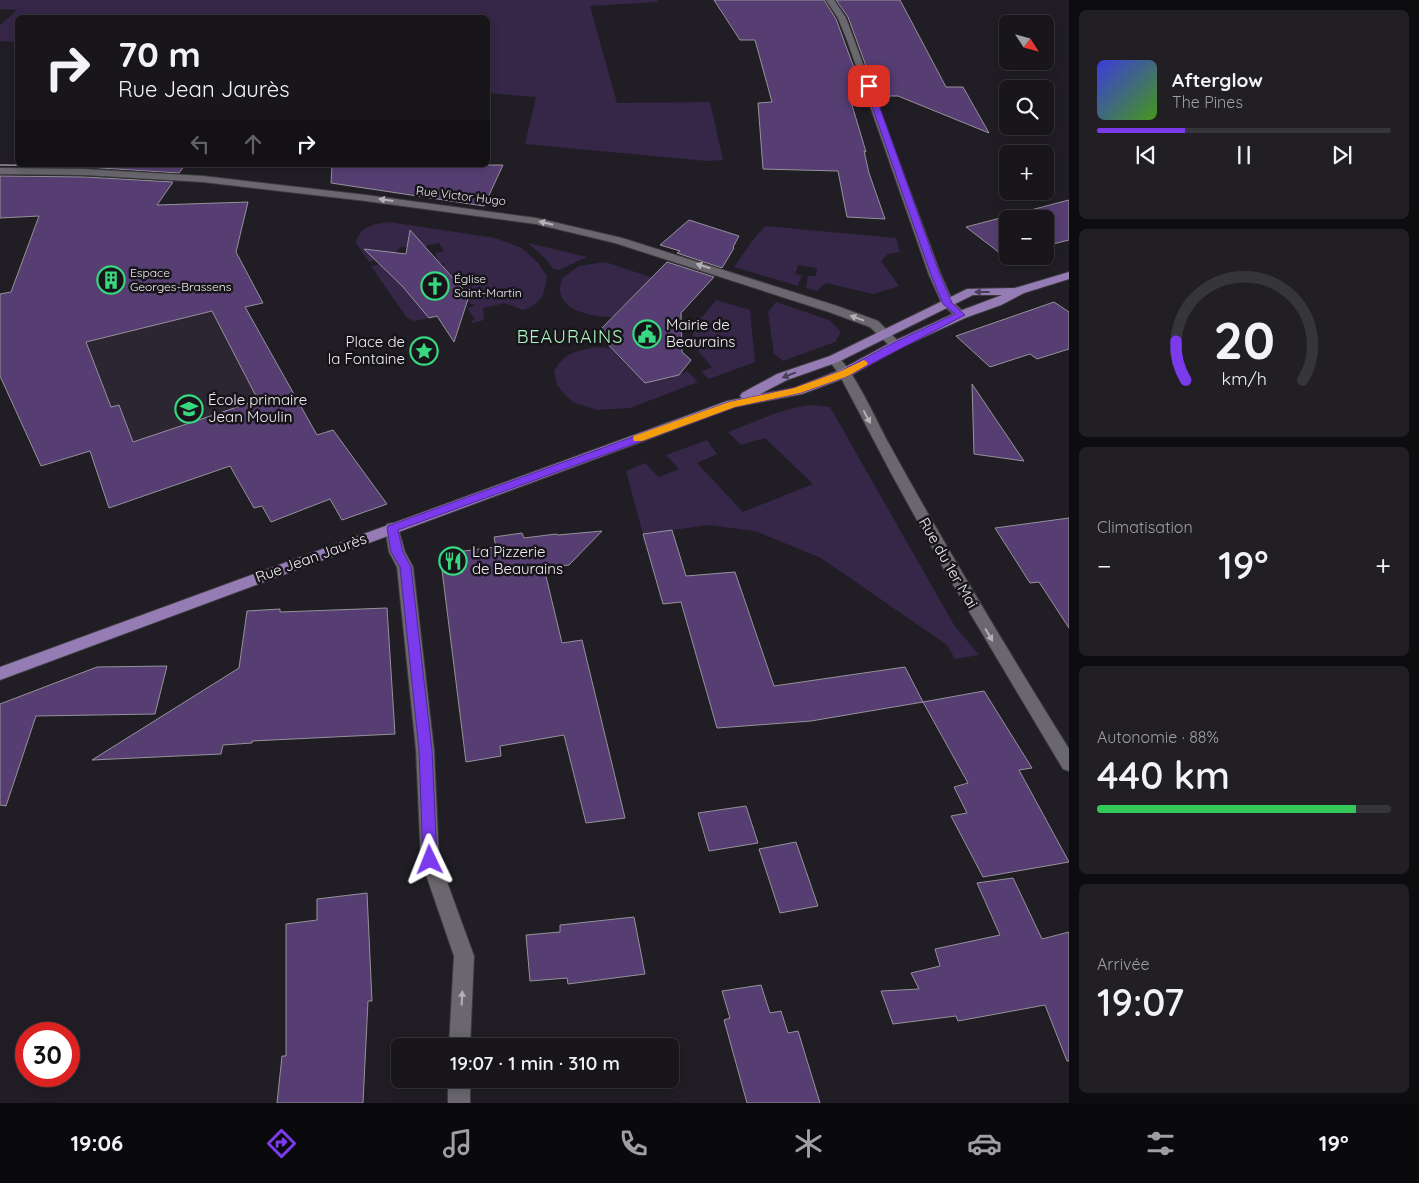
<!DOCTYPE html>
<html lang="fr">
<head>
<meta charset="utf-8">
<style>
  body { margin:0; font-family:Quicksand,sans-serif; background:#211f24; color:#f1f3f6; height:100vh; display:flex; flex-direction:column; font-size:19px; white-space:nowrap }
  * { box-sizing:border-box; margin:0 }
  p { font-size:16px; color:#9f9fa3 }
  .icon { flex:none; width:28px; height:28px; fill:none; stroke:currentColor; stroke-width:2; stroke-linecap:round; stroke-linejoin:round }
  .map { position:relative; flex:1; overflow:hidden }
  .details { display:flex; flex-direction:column; gap:10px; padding:10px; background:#0d0c0f; width:350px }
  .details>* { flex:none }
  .banner { position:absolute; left:15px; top:15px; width:475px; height:152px; border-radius:8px; box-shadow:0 2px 12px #0003,0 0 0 1px #36353a; background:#18161b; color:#f1f3f6; overflow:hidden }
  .needle { width:32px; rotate:126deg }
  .tools { position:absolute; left:999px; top:15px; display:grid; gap:10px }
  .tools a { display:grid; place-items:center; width:55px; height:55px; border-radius:8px; background:#18161b; box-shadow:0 2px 12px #0003,0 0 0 1px #36353a; font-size:25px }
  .speed { position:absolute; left:15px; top:1022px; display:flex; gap:10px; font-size:25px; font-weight:700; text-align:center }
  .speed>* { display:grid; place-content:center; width:65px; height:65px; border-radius:50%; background:#18161b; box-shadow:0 2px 12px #0003,0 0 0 1px #36353a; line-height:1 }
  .speed .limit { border:8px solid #d22; background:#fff; color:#111 }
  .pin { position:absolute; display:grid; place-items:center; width:42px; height:42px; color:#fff; margin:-21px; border-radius:10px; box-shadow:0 2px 8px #0006 }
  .me { position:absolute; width:55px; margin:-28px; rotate:358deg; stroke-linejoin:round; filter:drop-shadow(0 0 4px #0008) }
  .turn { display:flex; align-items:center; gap:18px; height:105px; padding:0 20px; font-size:22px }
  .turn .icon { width:65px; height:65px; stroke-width:2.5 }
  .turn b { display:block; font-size:35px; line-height:42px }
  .lanes { display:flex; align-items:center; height:48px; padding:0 20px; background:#0003; justify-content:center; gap:25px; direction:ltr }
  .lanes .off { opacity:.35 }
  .big { font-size:38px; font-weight:600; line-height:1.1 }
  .details .tile { flex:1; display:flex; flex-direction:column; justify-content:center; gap:8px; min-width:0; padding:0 18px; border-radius:8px; background:#211f24 }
  .details .dial { align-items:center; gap:0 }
  .dial svg { height:130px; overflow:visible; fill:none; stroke:#36353a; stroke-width:7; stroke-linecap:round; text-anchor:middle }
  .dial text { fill:#f1f3f6; stroke:none }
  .song { display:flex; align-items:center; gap:15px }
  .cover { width:60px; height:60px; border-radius:8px; background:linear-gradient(135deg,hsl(240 70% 55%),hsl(100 70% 35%)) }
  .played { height:5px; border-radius:2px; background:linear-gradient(90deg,#7c3aed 30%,#36353a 30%) }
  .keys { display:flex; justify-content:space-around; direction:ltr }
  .heat { display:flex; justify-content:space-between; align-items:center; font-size:28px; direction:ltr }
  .charge { height:8px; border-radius:4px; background:linear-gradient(90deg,#34c759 88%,#36353a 0) }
  .trip { position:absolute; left:391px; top:1038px; width:288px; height:50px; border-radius:8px; background:#18161b; box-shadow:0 2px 12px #0003,0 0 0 1px #36353a; font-weight:600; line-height:50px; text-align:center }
  .tab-bar { display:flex; height:80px; justify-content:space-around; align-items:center; background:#0a090b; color:#9f9fa3 }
  .tab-bar .icon { width:35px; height:35px }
  .tab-bar .active { color:#7c3aed }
  .tab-bar b { font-size:22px; color:#f1f3f6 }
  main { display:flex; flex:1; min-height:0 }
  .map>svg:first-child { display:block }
  .built { fill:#2b2631 }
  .green { fill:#362648 }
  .building { fill:#563e73; stroke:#959299; fill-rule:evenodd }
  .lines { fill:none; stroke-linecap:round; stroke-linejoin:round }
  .minor-casing { stroke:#3d3b3f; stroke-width:2 }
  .major-casing { stroke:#3d3b3f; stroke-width:2 }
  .minor { fill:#6a686e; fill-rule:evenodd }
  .major { fill:#957cb4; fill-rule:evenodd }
  .oneway { fill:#b4b2b7 }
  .oneway2 { fill:#493e58 }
  .route { fill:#7c3aed; stroke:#51269a }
  .slow { fill:#f59e0b }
  .labels { text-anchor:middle; stroke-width:5; stroke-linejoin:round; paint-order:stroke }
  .far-street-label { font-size:12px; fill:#f0eef2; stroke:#17151a }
  .far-poi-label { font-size:12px; fill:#f0eef2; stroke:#17151a; text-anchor:start }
  .poi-label { font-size:15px; fill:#f0eef2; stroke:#17151a; text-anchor:start }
  .street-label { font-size:15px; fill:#f0eef2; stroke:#17151a }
  .quarter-label { font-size:18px; letter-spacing:1px; fill:#abf4c2; stroke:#17151a }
</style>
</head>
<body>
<main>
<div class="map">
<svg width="1069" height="1103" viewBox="0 0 1069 1103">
  <rect width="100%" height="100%" fill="#201e24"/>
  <!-- built -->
  <path class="built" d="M 250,278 L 263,303 L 247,307 L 260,334 L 282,447 L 109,508 L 63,369 L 70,345 L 168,297 Z"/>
  <!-- green -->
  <g class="green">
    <path d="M 0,0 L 657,0 L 658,2 L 590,6 L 617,103 L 710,102 L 723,160 L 707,161 L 525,144 L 536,97 L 488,93 L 488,18 L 18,18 L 17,42 L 0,41 L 0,25 L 17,10 L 0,9 Z"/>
    <path d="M 389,222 L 495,238 L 522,248 L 539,264 L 547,277 C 544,296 542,303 523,310 L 505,303 L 483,308 L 484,320 L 472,323 L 471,322 L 475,319 L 467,308 L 476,305 L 471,304 L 458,286 L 460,286 L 459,283 L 455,284 L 449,275 L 452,274 L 448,273 L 442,266 L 445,265 L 443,263 L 440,264 L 435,256 L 437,255 L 435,253 L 444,251 L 439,243 L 424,246 L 400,247 L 395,253 C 387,252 378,260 369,262 L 356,243 C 359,226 374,224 389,222 Z"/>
    <path d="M 765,226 L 896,238 L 900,252 L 888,254 L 881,261 L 899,286 L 873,294 L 826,283 L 817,291 L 806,288 L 808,276 L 816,276 L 817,268 L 798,265 L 795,274 L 802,275 L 798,286 L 734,267 L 753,240 Z"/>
    <path d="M 528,243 L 587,257 L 559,270 L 553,269 L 546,259 Z"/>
    <path d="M 605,262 L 686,289 L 661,290 L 644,285 L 612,317 C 596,317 560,312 560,289 C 560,286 561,281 562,278 L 579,266 Z"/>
    <path d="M 381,264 L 391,264 L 429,318 L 414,321 L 407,318 L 371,266 Z"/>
    <path d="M 716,300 L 750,310 L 755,362 L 709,379 L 701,372 L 712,367 L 691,343 L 696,320 L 703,316 Z"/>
    <path d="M 776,302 L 829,320 L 841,332 L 835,342 L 783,361 L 774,354 L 768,312 Z"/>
    <path d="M 595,347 L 610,348 L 645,383 L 666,377 L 669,379 L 687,371 L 698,382 L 630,408 L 597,410 L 573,402 L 567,397 L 557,385 L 554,371 C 565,352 575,352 595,347 Z"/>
    <path d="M 813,405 L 830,407 L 954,625 L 979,655 L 955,659 L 947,645 L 821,558 L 755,531 L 709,525 L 643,534 L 626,471 L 645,463 L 659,477 L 679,469 L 666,455 L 707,440 L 717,454 L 697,463 L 743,512 L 813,484 L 765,438 L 741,445 L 728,432 C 755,422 784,407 813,405 Z"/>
  </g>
  <!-- building -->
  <g class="building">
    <path d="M 714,0 L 824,0 L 836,19 L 864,95 L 849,95 L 866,152 L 864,151 L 869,173 L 885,219 L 847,217 L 838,171 L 763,169 L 758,103 L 772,102 L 755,40 L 740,40 Z"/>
    <path d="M 836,0 L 900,0 L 946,87 L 963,87 L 989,133 L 898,96 L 877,96 L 848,17 Z"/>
    <path d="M 0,165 L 185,165 L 179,173 L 85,167 Z"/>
    <path d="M 332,165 L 503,165 L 484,206 L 331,183 Z"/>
    <path d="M 0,176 L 85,177 L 173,182 L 157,205 L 248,202 L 236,252 L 263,303 L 245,307 L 317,435 L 333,430 L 387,504 L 342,520 L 330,499 L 271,522 L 262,506 L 254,508 L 230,466 L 109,508 L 90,451 L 41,466 L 0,376 L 0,294 L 11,292 L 39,216 L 0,218 ZM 212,311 L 258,400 L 133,442 L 119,405 L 111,407 L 86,342 Z"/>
    <path d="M 1069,200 L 1069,240 L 1045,246 L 1045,219 L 1008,219 L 1008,256 L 1005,257 L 966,227 Z"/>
    <path d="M 689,220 L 739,236 L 733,247 L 734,248 L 722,268 L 677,253 L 680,251 L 660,245 Z"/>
    <path d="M 410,230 L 469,296 L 454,342 L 437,316 L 429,318 L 403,287 L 364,249 L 406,254 Z"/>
    <path d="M 667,262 L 714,277 L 681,313 L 682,352 L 691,360 L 679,375 L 645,383 L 597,333 Z"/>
    <path d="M 1054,302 L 1069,312 L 1069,349 L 1037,359 L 1030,354 L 990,367 L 956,336 Z"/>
    <path d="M 972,384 L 1024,461 L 974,454 Z"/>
    <path d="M 1069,518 L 1069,628 L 1039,582 L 1030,583 L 995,528 Z"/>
    <path d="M 672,530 L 686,576 L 735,572 L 774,686 L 905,667 L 923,702 L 811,721 L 717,728 L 681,602 L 663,604 L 643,534 Z"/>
    <path d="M 602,531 L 569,565 L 544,568 L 562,643 L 582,640 L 625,818 L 586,823 L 564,735 L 500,746 L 501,756 L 466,762 L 440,554 L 496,547 L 494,537 L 522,533 L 524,538 L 556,534 L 558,535 Z"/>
    <path d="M 387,608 L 395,734 L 252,741 L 252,743 L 223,745 L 221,754 L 92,760 L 239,668 L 247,611 L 280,609 L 280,612 Z"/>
    <path d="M 167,666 L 155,714 L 36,716 L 6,806 L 0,805 L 0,704 L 97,667 Z"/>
    <path d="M 984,691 L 1032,768 L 1019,770 L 1069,862 L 983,877 L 951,816 L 967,813 L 954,787 L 968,783 L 923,702 Z"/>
    <path d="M 746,806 L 758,843 L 709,851 L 698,813 Z"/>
    <path d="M 796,842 L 818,906 L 780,913 L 759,849 Z"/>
    <path d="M 1013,878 L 1042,939 L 1069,932 L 1069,1061 L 1067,1061 L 1045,1005 L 958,1021 L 956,1016 L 893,1024 L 881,991 L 919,989 L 911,973 L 940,966 L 935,949 L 1000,935 L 977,883 Z"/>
    <path d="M 367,893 L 372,1001 L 368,1001 L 363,1103 L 277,1103 L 282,1056 L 286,1056 L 286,924 L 317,920 L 317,899 Z"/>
    <path d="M 634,917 L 645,974 L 568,984 L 567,978 L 530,981 L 526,935 L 560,932 L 560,925 Z"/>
    <path d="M 761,985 L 770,1013 L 781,1011 L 788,1033 L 798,1031 L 820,1103 L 747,1103 L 724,1020 L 730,1018 L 722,991 Z"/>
  </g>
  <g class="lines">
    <!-- minor casing -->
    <g class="minor-casing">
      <g id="minor">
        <path d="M 826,0 L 834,0 L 846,18 L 941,275 L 953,302 L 967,315 L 965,318 L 957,318 L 942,304 L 929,275 L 847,40 L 838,18 Z"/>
        <path d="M 0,168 L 85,169 L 203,176 L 366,195 L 536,218 L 622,238 L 837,306 L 878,321 L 902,345 L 896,349 L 892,348 L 870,327 L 829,312 L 615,243 L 536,224 L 366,201 L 203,182 L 85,175 L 0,174 Z"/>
        <path d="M 834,355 C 849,359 880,428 889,444 C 946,548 1007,649 1069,749 L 1069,771 L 1063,769 L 945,571 L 891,473 L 839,374 L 828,359 Z"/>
        <path d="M 392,523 L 397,524 L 405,552 L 413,567 L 434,750 L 439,860 L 474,956 L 470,1046 L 449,1046 L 454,956 L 421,860 L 416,750 L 397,567 L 389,552 L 385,528 L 387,524 Z"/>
        <rect x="448" y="1079" width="22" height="24"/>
      </g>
    </g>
    <!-- major casing -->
    <g class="major-casing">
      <path id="major" d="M 1069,272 L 1069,279 L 1024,293 L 1001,305 L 965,318 L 900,348 L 850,376 L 802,394 L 735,407 L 0,680 L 0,667 L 727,401 L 742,398 L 740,396 L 742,393 L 777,374 L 830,356 L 967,289 L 1015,288 ZM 973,295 L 1002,295 L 957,312 L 892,342 L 840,370 L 794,388 L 760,394 L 787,380 L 838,362 Z"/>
    </g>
    <!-- minor -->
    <use href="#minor" class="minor"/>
    <!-- major -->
    <use href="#major" class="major"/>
  </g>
  <!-- one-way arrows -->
  <defs><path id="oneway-solid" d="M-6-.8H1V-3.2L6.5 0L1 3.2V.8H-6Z" transform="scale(1.25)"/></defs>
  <g class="oneway">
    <use href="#oneway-solid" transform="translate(386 200) rotate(-172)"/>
    <use href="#oneway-solid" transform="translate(546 223) rotate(-167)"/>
    <use href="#oneway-solid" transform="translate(703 266) rotate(-162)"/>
    <use href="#oneway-solid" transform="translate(857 318) rotate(-160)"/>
    <use href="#oneway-solid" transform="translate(867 417) rotate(62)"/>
    <use href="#oneway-solid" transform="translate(989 635) rotate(60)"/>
    <use href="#oneway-solid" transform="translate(462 998) rotate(-87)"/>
  </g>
  <g class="oneway2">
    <use href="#oneway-solid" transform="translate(982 292) rotate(180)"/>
    <use href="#oneway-solid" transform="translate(789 375) rotate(159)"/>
  </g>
  <!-- route -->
  <path class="route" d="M 869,84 L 872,86 L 940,275 L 952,303 L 965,315 L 848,376 L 800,393 L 735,407 L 398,530 L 403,552 L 411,567 L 432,750 L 437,860 L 435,864 L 430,866 L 425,864 L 423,860 L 419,750 L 400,567 L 391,552 L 387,528 L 388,526 L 729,402 L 794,388 L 841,371 L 893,343 L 955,314 L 943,304 L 931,275 L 865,86 Z"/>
  <!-- slow -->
  <path class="slow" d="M 864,360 L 868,363 L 867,365 L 848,376 L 800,393 L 735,407 L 642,441 L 634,441 L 633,438 L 634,436 L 729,402 L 794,388 L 841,371 Z"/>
  <!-- icons -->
  <defs>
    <g id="building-ring" transform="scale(1.4375)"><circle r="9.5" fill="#17151a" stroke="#37d880" stroke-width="1.5"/><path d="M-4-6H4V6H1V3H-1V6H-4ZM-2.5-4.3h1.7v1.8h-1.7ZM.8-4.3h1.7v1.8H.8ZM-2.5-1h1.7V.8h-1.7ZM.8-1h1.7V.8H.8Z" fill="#37d880"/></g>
    <g id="church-ring" transform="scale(1.4375)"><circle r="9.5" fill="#17151a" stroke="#37d880" stroke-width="1.5"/><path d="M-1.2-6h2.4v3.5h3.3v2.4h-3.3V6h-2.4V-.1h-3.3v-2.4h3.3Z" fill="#37d880"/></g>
    <g id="civic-ring" transform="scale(1.4375)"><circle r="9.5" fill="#17151a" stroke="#37d880" stroke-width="1.5"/><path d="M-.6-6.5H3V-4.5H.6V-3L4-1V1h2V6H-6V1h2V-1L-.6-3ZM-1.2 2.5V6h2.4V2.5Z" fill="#37d880"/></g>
    <g id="sight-ring" transform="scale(1.4375)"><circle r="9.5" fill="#17151a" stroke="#37d880" stroke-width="1.5"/><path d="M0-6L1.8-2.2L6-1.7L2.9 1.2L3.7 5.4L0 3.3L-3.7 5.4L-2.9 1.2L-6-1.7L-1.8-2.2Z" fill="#37d880"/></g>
    <g id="school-ring" transform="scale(1.4375)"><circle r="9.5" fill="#17151a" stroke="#37d880" stroke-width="1.5"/><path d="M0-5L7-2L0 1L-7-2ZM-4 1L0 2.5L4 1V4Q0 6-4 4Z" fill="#37d880"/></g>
    <g id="restaurant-ring" transform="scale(1.4375)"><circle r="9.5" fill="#17151a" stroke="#37d880" stroke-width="1.5"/><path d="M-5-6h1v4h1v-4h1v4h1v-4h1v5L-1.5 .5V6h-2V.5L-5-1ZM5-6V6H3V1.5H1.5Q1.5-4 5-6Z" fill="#37d880"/></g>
  </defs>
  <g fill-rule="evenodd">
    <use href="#building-ring" x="111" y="280"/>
    <use href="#church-ring" x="435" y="286"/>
    <use href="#civic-ring" x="647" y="334"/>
    <use href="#sight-ring" x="424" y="351"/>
    <use href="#school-ring" x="189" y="409"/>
    <use href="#restaurant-ring" x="453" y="561"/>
  </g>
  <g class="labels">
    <!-- far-street labels -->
    <g class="far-street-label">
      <text transform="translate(461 196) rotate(7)" y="4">Rue Victor Hugo</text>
    </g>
    <!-- far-poi labels -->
    <g class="far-poi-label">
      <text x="130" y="277">Espace<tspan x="130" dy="14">Georges-Brassens</tspan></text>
      <text x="454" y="283">Église<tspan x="454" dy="14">Saint-Martin</tspan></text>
    </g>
    <!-- poi labels -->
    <g class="poi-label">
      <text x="666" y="330">Mairie de<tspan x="666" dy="17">Beaurains</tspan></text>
      <text x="405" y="347" text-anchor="end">Place de<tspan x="405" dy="17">la Fontaine</tspan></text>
      <text x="208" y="405">École primaire<tspan x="208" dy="17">Jean Moulin</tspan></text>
      <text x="472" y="557">La Pizzerie<tspan x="472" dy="17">de Beaurains</tspan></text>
    </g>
    <!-- street labels -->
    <g class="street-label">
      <text transform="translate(311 558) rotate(-20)" y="5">Rue Jean Jaurès</text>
      <text transform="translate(948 563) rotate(60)" y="5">Rue du 1er Mai</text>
    </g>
    <!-- quarter labels -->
    <g class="quarter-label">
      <text x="570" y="343">BEAURAINS</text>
    </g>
  </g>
</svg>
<div class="tools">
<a><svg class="needle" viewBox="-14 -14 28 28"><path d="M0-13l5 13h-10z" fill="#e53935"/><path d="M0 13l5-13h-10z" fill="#9f9fa3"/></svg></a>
<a><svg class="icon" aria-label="search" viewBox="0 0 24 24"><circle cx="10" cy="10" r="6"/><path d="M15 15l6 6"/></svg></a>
<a>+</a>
<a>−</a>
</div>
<div class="speed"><div class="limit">30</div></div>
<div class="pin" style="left:869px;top:86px;background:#d93025"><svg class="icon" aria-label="arrive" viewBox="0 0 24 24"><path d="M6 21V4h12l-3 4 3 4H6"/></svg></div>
<svg class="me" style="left:430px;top:860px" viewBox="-20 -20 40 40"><path d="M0-17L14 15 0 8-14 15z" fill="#7c3aed" stroke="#fff" stroke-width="4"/></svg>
<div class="trip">19:07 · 1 min · 310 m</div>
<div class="banner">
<div class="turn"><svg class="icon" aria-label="right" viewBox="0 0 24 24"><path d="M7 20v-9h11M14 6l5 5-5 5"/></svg><div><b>70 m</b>Rue Jean Jaurès</div></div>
<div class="lanes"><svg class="icon off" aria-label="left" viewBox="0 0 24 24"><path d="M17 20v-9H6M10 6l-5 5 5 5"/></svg><svg class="icon off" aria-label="ahead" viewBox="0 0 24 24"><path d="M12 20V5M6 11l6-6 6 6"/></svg><svg class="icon" aria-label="right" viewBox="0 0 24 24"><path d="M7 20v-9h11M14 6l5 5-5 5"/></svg></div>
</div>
</div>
<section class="details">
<div class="tile">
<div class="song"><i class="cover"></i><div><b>Afterglow</b><p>The Pines</p></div></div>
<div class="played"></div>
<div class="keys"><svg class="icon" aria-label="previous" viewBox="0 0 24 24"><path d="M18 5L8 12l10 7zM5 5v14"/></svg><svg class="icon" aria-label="pause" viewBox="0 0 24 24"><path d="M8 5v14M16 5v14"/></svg><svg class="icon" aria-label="next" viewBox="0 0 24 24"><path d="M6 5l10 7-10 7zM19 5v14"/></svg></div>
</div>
<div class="tile dial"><svg viewBox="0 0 100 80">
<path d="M14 69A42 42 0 1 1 86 69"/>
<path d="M14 69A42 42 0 0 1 8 45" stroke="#7c3aed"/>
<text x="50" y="56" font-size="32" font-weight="700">20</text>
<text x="50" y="72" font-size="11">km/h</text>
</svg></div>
<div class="tile"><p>Climatisation</p>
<div class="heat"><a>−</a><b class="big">19°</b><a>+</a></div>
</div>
<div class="tile"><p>Autonomie · 88%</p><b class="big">440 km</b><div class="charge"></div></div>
<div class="tile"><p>Arrivée</p><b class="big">19:07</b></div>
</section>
</main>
<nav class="tab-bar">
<b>19:06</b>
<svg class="icon active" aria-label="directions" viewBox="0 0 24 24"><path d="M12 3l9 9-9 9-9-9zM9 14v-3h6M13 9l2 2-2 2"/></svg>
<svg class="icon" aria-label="music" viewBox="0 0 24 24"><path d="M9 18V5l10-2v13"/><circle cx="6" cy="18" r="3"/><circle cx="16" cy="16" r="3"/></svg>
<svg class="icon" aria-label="phone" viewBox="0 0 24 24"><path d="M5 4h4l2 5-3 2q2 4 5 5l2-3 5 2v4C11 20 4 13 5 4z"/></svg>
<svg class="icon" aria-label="climate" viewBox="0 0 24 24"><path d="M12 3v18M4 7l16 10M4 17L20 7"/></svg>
<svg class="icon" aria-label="car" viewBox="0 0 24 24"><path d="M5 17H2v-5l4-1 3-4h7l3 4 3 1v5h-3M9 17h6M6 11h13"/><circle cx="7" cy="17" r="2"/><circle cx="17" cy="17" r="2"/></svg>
<svg class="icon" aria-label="filters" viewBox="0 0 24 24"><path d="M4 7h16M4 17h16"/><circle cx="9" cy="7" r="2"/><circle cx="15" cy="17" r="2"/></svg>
<b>19°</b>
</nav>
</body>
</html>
